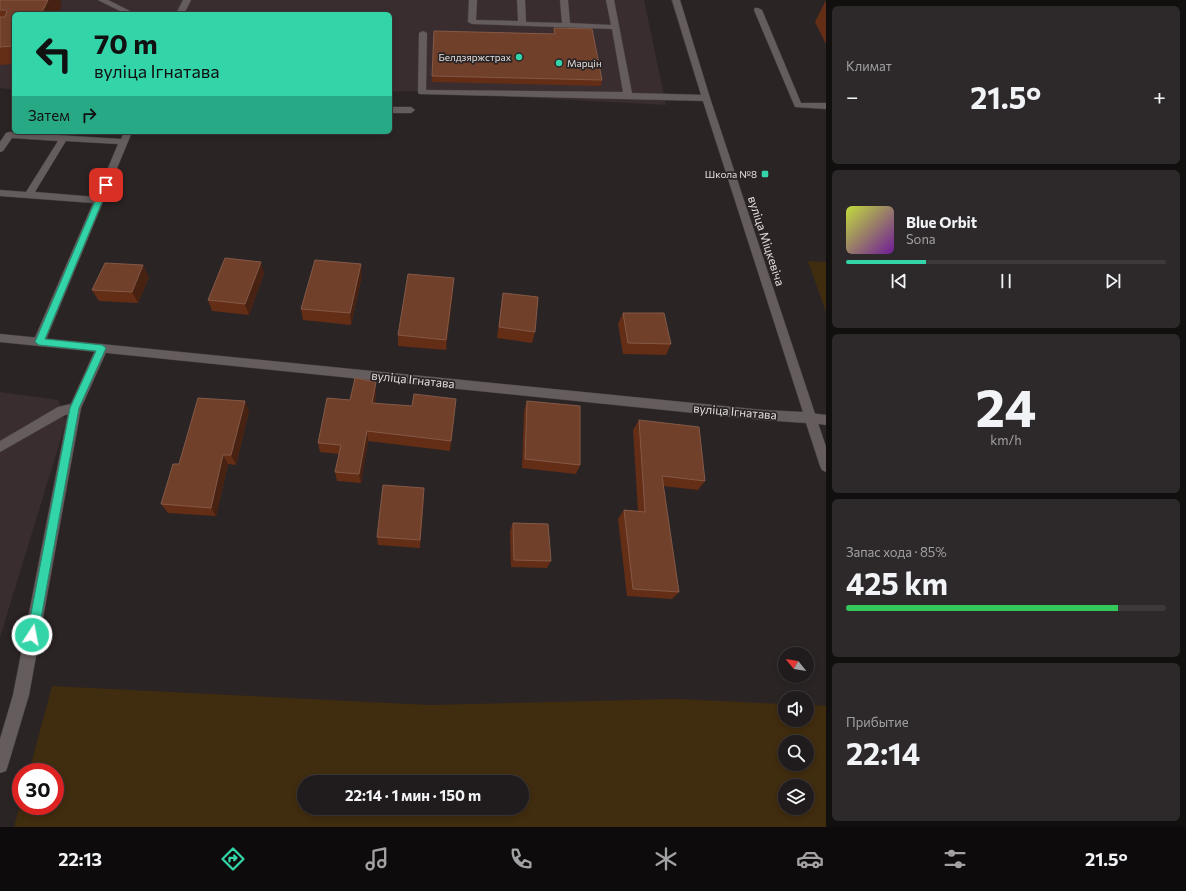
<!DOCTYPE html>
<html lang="ru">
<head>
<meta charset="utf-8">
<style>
  body { margin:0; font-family:Commissioner,sans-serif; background:#2d2829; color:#f1f3f6; height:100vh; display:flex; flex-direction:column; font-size:15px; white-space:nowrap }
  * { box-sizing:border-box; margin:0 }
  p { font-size:13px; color:#a2a1a3 }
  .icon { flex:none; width:22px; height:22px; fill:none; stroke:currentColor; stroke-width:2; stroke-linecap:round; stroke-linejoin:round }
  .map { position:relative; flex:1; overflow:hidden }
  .panel { display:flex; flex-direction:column; gap:6px; padding:6px; background:#120f0f; width:360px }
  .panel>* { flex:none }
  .hud { position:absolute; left:12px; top:12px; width:380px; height:122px; border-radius:6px; box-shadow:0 2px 6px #0003,0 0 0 1px #3d393b; background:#33d4a8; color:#111; overflow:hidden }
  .needle { width:26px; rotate:300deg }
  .fabs { position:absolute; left:778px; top:647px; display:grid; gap:8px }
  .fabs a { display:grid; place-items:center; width:36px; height:36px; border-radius:50%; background:#201b1c; box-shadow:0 2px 6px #0003,0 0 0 1px #3d393b; font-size:20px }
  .speed { position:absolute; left:12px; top:763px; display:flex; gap:8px; font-size:20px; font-weight:700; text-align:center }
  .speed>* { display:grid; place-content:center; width:52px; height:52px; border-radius:50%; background:#201b1c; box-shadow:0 2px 6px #0003,0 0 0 1px #3d393b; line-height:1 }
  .speed .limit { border:6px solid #d22; background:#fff; color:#111 }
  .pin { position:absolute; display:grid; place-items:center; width:34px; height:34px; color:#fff; margin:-17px; border-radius:8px; box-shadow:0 2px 6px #0006 }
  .me { position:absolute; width:44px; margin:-22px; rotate:11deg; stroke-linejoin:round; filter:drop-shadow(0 0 3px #0008) }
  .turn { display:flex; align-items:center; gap:14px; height:84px; padding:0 16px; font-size:18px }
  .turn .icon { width:52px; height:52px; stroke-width:2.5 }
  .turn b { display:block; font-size:28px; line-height:34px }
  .then { display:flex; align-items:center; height:38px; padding:0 16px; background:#0003; gap:8px; font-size:15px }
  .big { font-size:30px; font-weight:700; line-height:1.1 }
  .panel .widget { flex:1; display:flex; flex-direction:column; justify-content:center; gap:6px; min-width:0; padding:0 14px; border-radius:6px; background:#2d2829 }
  .panel .dial { align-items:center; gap:0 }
  .dial b { font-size:52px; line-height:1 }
  .song { display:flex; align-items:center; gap:12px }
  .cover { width:48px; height:48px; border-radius:6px; background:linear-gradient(135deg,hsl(70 70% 55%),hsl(280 70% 35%)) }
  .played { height:4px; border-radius:2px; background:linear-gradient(90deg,#33d4a8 25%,#3d393b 25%) }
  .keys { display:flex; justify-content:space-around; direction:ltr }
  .heat { display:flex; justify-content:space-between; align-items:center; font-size:22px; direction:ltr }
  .charge { height:6px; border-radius:3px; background:linear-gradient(90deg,#34c759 85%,#3d393b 0) }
  .trip { position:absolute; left:297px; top:775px; width:232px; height:40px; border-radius:20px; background:#201b1c; box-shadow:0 2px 6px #0003,0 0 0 1px #3d393b; font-weight:700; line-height:40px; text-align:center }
  .tab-bar { display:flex; height:64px; justify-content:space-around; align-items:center; background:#0d0b0b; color:#a2a1a3 }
  .tab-bar .icon { width:28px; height:28px }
  .tab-bar .selected { color:#33d4a8 }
  .tab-bar b { font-size:18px; color:#f1f3f6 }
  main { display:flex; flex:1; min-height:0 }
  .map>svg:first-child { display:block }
  .built { fill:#3a2d2f }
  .green { fill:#402c0f; fill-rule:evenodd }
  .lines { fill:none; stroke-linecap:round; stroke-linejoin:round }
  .lane-casing { stroke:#453f40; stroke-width:1 }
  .street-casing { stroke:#453f40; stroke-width:1 }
  .secondary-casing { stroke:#453f40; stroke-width:1 }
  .lane { fill:#655c5d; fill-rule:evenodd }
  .street { fill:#655c5d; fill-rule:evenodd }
  .secondary { fill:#655c5d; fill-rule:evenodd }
  .wall { fill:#642d16 }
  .shaded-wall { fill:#472213 }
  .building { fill:#71402b; stroke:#835947 }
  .route { fill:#33d4a8; stroke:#218a6d }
  .poi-dot { fill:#33d4a8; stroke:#2b2425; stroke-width:1.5 }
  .labels { text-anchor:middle; stroke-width:3.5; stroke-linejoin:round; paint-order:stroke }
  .far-poi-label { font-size:10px; fill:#e2dddd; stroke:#2b2425; text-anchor:end }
  .street-label { font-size:12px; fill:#e2dddd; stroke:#2b2425 }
</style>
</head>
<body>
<main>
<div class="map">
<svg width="826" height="827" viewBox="0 0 826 827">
  <rect width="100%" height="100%" fill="#2b2425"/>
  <!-- built -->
  <g class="built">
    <path d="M 0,0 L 644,0 L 666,105 L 407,91 L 390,92 L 390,14 L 14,14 L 14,90 L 0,88 Z"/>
    <path d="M 0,392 L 58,400 L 66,422 L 0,637 Z"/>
  </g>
  <!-- green -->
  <g class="green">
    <path d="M 808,261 L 826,262 L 826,312 Z"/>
    <path d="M 52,686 L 429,705 L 676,699 L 785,704 L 785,720 L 807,720 L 807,705 L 826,706 L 826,827 L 14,827 L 21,801 L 21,806 L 55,806 L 55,772 L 29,772 ZM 785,742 L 807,742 L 807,764 L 785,764 ZM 304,782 L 522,782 L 522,808 L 304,808 ZM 785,786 L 807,786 L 807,808 L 785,808 Z"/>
  </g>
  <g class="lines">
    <!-- lane casing -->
    <g class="lane-casing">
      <g id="lane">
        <path d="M 98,0 L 108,0 L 136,14 L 126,14 Z"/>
        <path d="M 183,0 L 191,0 L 184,14 L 176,14 Z"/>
        <path d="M 469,0 L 477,0 L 476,20 L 518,21 L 517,0 L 525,0 L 526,22 L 562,23 L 560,0 L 568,0 L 570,23 L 611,25 L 606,0 L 614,0 L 632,93 L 706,95 L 710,98 L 706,101 L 419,94 L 418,92 L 419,33 L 423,31 L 427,33 L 426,90 L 623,92 L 612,29 L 472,24 L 468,22 Z"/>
        <path d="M 755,8 L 758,8 L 762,10 L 801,103 L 826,103 L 826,109 L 795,107 L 754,10 Z"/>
        <path d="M 390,107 L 411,107 L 415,110 L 411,113 L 390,113 Z"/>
        <path d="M 9,132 L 121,139 L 124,132 L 132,132 L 45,342 L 43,345 L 39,346 L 35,345 L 33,342 L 93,203 L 0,196 L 0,190 L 26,192 L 58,141 L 12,138 L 3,151 L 0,152 L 0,142 L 6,133 ZM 66,141 L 118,144 L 96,197 L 35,192 Z"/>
        <path d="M 75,403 L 79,404 L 81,408 L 79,412 L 65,415 L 0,452 L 0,441 L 58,407 Z"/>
      </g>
    </g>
    <!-- street casing -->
    <g class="street-casing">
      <g id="street">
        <path d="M 102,344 L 106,345 L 108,348 L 81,408 L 29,695 L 8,765 L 6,771 L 0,773 L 0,739 L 13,695 L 69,408 L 96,348 L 98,345 Z"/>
        <path d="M 810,413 L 826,415 L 826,425 L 806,422 L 804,418 L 806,414 Z"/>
      </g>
    </g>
    <!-- secondary casing -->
    <g class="secondary-casing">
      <path id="secondary" d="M 672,0 L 680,0 L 710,98 L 826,447 L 826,472 L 822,470 L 820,466 L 806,423 L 763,420 L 0,342 L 0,334 L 763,410 L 803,412 L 702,98 Z"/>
    </g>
    <!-- lane -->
    <use href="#lane" class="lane"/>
    <!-- street -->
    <use href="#street" class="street"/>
    <!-- secondary -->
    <use href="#secondary" class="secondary"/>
  </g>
  <!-- wall -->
  <g class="wall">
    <path d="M 0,0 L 62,5 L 14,14 L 14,64 L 0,65 Z"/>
    <path d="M 826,0 L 826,44 L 815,22 Z"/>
    <path d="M 554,28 L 602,80 L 601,86 L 432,82 L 434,31 L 553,34 Z"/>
    <path d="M 264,273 L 249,315 L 212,311 L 208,300 Z"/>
    <path d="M 362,275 L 351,325 L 303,320 L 301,309 Z"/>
    <path d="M 149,277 L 138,303 L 99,301 L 92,290 Z"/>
    <path d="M 453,290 L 446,350 L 398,346 L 398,335 Z"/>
    <path d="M 503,293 L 535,332 L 532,343 L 497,338 Z"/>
    <path d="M 623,313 L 671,344 L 666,355 L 623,354 L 618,324 Z"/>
    <path d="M 376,392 L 375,403 L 412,406 L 456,399 L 450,451 L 368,441 L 361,483 L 337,481 L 335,472 L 339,454 L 320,452 L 318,443 L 350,400 Z"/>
    <path d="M 527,401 L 580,465 L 576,474 L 522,468 L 524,411 Z"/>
    <path d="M 249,411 L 236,465 L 228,464 L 216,516 L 168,513 L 161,504 L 179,464 Z"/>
    <path d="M 639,420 L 705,481 L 698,490 L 663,486 L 679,592 L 672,599 L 627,596 L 618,519 L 624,510 L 638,511 L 633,430 Z"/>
    <path d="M 424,497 L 420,548 L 378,545 L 377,537 Z"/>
    <path d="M 513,523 L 551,561 L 547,568 L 511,567 L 510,531 Z"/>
  </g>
  <!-- shaded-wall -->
  <g class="shaded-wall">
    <path d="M 48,0 L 60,0 L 62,5 L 58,14 L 41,14 Z"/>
    <path d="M 261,262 L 264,273 L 249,315 L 245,304 Z"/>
    <path d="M 361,264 L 362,275 L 351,325 L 350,313 Z"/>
    <path d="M 143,265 L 149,277 L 138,303 L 132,292 Z"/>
    <path d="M 454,278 L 453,290 L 446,350 L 446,340 Z"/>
    <path d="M 376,382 L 376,392 L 373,413 L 372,403 Z"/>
    <path d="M 245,401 L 249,411 L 236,465 L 231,455 Z"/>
    <path d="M 367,431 L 368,441 L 361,483 L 359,474 Z"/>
    <path d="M 223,455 L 228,464 L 216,516 L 211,508 Z"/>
  </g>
  <!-- building -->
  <g class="building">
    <path d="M 0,0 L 48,0 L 41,14 L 14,14 L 14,46 L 0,47 L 0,17 L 5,17 L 7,11 L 5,10 L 0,10 Z"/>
    <path d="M 554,28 L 592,29 L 602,80 L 432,76 L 434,31 L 555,34 Z"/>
    <path d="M 225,258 L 261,262 L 245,304 L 208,300 Z"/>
    <path d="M 315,260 L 361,264 L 350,313 L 301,309 Z"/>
    <path d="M 105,263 L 143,265 L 132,292 L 92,290 Z"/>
    <path d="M 408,274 L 454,278 L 446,340 L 398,335 Z"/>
    <path d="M 503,293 L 538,297 L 535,332 L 499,327 Z"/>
    <path d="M 623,313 L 664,313 L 671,344 L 628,343 Z"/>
    <path d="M 355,378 L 376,382 L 372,403 L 412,406 L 414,394 L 456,399 L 451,441 L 367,431 L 359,474 L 335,472 L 341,445 L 318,443 L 327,398 L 350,400 Z"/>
    <path d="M 198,398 L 245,401 L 231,455 L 223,455 L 211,508 L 161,504 L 173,464 L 179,464 Z"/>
    <path d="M 527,401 L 580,406 L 580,465 L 525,459 Z"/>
    <path d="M 639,420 L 699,427 L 705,481 L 662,476 L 679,592 L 633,589 L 624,510 L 645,512 Z"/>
    <path d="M 383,485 L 424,488 L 420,540 L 377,537 Z"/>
    <path d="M 513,523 L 548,524 L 551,561 L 514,560 Z"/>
  </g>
  <!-- route -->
  <path class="route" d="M 106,183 L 109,185 L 45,339 L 102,345 L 106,348 L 79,408 L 38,635 L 36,639 L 32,641 L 28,639 L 27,635 L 70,408 L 96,351 L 39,345 L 35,342 L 102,185 Z"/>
  <!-- markers -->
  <g class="poi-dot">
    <circle cx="519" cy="57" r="4"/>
    <circle cx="559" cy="63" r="4"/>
    <rect x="761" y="170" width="8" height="8" rx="2"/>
  </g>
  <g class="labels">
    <!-- far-poi labels -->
    <g class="far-poi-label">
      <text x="511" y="61">Белдзяржстрах</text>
      <text x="567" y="67" text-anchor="start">Марцін</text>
      <text x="757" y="178">Школа №8</text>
    </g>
    <!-- street labels -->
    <g class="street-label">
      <text transform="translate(766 241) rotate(72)" y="4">вуліца Міцкевіча</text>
      <text transform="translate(413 380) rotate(6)" y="4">вуліца Ігнатава</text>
      <text transform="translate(735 412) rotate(5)" y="4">вуліца Ігнатава</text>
    </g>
  </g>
</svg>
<div class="fabs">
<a><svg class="needle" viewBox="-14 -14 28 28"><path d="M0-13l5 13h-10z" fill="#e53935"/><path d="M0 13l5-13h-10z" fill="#a2a1a3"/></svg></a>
<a><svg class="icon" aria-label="sound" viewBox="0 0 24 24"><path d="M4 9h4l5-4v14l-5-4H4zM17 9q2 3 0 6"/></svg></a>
<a><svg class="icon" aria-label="search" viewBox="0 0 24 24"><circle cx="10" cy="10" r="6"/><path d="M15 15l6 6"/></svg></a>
<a><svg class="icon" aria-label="layers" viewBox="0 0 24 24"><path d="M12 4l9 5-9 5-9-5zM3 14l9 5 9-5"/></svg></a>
</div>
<div class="speed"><div class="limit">30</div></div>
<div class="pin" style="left:106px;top:185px;background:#d93025"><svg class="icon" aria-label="arrive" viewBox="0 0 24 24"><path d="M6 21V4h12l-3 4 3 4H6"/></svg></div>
<svg class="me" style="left:32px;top:635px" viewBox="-20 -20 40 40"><circle r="17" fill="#33d4a8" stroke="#fff" stroke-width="3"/><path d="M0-11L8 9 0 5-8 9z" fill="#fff"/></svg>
<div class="trip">22:14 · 1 мин · 150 m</div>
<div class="hud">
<div class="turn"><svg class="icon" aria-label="left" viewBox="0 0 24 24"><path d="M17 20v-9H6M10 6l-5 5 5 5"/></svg><div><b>70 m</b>вуліца Ігнатава</div></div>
<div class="then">Затем<svg class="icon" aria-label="right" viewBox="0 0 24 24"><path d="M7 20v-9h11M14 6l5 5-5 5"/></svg></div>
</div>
</div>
<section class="panel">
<div class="widget"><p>Климат</p>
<div class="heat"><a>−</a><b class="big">21.5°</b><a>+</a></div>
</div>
<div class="widget">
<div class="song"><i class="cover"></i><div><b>Blue Orbit</b><p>Sona</p></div></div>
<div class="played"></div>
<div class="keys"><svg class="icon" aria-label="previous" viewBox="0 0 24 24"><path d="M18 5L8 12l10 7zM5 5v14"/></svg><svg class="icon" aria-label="pause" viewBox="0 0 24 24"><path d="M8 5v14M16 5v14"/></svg><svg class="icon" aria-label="next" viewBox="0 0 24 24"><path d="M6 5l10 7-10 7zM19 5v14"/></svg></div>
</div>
<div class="widget dial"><b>24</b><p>km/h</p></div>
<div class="widget"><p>Запас хода · 85%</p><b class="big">425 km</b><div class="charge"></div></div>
<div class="widget"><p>Прибытие</p><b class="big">22:14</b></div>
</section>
</main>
<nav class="tab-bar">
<b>22:13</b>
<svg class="icon selected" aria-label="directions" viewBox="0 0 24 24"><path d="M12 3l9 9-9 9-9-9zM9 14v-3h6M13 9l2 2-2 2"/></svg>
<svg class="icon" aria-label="music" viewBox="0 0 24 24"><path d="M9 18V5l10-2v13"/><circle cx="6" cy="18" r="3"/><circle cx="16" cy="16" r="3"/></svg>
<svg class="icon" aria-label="phone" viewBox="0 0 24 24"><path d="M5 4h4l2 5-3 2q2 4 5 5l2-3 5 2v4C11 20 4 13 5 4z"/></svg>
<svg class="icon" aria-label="climate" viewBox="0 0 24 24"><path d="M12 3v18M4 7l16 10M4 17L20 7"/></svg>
<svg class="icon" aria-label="car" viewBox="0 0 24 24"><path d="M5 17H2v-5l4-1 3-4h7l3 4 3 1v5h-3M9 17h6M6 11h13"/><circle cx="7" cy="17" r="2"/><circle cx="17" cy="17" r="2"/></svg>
<svg class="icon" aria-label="filters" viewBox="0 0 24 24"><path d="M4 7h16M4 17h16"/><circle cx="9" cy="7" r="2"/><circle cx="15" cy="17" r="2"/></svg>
<b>21.5°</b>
</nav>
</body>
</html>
